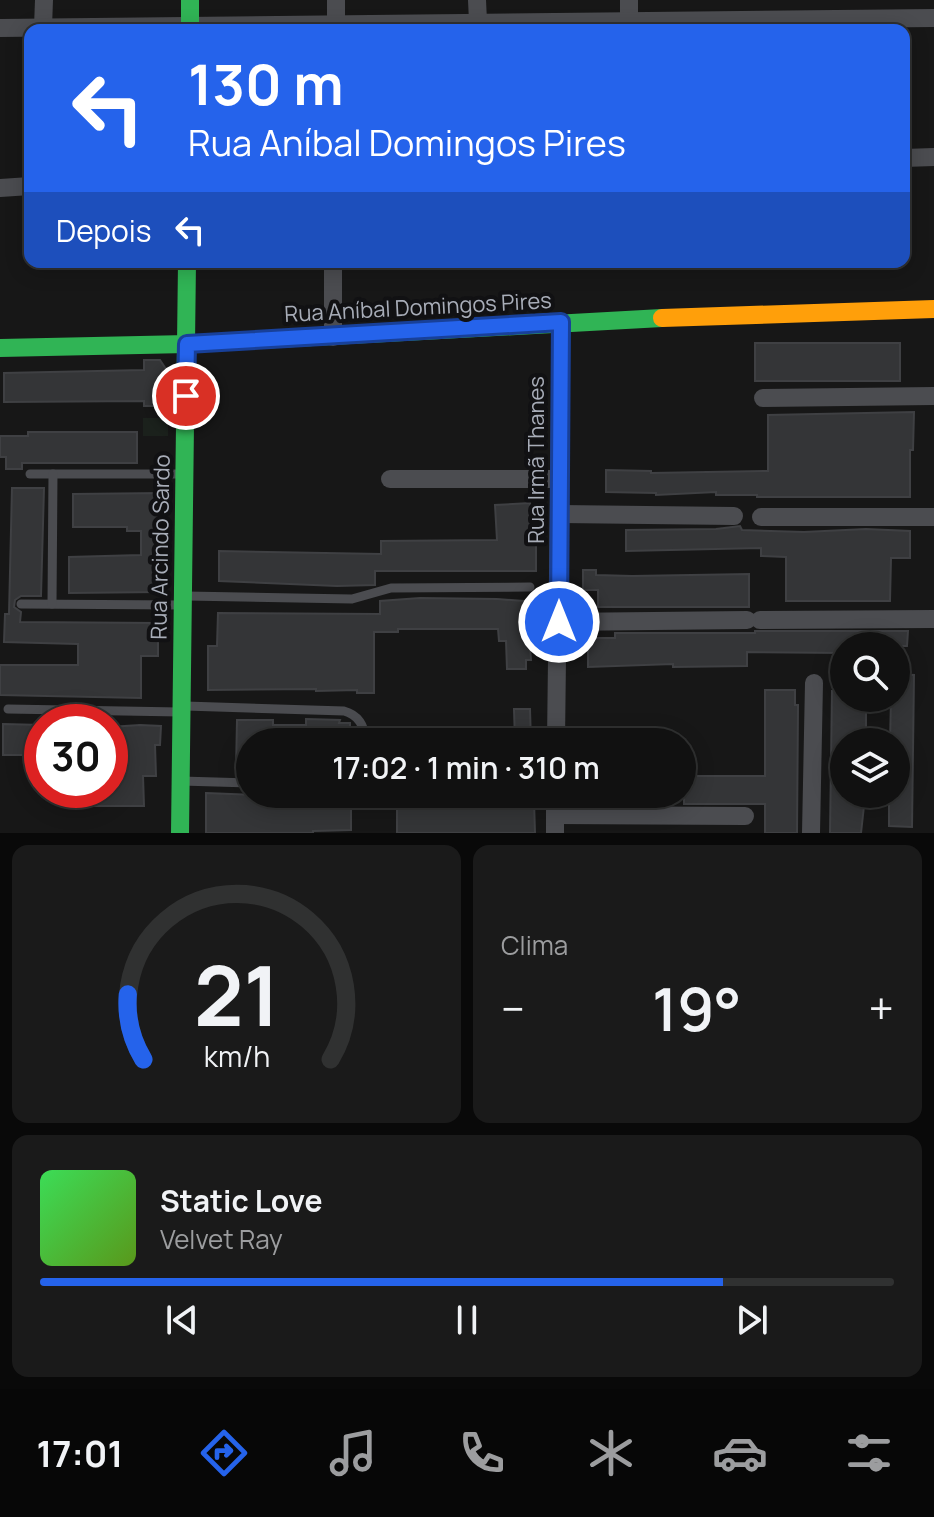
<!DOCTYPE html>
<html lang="pt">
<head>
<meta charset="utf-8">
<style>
  body { margin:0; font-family:Manrope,sans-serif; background:#1a1a1a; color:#f1f3f6; height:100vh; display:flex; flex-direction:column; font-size:30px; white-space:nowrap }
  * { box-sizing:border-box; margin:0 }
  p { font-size:26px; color:#9c9d9f }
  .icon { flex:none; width:44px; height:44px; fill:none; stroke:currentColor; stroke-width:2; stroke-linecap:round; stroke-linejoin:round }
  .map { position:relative; height:833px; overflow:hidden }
  .details { display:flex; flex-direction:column; gap:12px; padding:12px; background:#090909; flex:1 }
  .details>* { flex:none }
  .guide { position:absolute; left:24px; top:24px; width:886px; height:244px; border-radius:16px; box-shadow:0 4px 20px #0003,0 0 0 2px #303131; background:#2563eb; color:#fff; overflow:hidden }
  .tools { position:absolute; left:830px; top:632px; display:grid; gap:16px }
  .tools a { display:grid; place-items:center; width:80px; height:80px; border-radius:50%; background:#111; box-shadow:0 4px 20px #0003,0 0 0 2px #303131; font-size:40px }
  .speed { position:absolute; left:24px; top:704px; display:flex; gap:16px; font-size:40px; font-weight:700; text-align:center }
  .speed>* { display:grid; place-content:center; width:104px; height:104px; border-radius:50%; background:#111; box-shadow:0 4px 20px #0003,0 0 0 2px #303131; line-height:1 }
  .speed .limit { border:12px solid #d22; background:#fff; color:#111 }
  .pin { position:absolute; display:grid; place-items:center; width:68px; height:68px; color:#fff; margin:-34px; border:4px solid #fff; border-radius:50%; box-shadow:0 2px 8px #0007 }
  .me { position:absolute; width:88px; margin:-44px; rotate:0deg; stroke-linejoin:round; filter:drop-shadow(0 0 6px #0008) }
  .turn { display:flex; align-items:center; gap:28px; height:168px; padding:0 32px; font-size:36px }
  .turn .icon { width:104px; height:104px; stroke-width:2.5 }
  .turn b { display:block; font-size:56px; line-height:68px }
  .then { display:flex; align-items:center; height:76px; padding:0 32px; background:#0003; gap:16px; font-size:30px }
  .big { font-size:60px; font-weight:600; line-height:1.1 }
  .details .card { flex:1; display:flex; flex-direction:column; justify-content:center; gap:12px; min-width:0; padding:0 28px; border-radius:16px; background:#1a1a1a }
  .details .dial { align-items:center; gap:0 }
  .dial svg { height:208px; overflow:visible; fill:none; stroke:#303131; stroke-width:7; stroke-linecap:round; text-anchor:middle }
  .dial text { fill:#f1f3f6; stroke:none }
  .song { display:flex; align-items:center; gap:24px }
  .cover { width:96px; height:96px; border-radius:12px; background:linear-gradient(135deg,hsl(130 70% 55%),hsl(90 70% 35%)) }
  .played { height:8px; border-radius:4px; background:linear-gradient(90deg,#2563eb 80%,#303131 80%) }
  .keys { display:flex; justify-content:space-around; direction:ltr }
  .heat { display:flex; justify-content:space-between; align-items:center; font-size:44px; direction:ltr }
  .details .tiles { flex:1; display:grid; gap:12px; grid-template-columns:1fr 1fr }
  .card:last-child { grid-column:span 2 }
  .trip { position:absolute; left:236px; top:728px; width:460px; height:80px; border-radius:40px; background:#111; box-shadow:0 4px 20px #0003,0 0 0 2px #303131; font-weight:600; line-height:80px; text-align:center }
  .menu { display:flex; height:128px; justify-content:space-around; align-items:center; background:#070707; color:#9c9d9f }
  .menu .icon { width:56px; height:56px }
  .menu .selected { color:#2563eb }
  .menu b { font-size:36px; color:#f1f3f6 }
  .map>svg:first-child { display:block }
  .green { fill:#1b211c }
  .building { fill:#343537; stroke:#3f4043; stroke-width:2 }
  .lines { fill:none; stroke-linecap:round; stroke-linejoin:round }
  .lane { stroke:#4b4c50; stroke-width:9 }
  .street { stroke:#4b4c50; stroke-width:18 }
  .fast { stroke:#30b455; stroke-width:18 }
  .slow { stroke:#ff9f0a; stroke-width:18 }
  .route-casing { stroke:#184099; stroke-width:20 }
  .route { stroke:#2563eb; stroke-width:14 }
  .labels { text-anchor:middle; stroke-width:8; stroke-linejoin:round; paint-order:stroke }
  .street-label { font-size:22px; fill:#a8adb8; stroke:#111113 }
</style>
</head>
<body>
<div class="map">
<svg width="934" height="833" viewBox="0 0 934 833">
  <rect width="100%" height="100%" fill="#171717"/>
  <!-- green -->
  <rect class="green" x="143" y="418" width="25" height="18"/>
  <!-- building -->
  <g class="building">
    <rect x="755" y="343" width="145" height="38"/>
    <path d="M 144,360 L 160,360 L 166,369 L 165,406 L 144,406 L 144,401 L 4,402 L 4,373 L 144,370 Z"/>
    <path d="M 914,412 L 913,450 L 910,450 L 910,497 L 757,497 L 757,495 L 716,495 L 716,492 L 656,495 L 656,493 L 606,492 L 606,470 L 651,471 L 651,473 L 768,471 L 768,415 Z"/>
    <path d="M 28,432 L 137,432 L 137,463 L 22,463 L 22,469 L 6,469 L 6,457 L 0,457 L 0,436 L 28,436 Z"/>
    <path d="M 12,488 L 44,488 L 41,596 L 21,596 L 15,600 L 14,607 L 21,612 L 20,622 L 158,623 L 158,656 L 141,656 L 141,698 L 0,695 L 0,665 L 78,665 L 78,644 L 4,642 L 5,614 L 9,614 Z"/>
    <path d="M 162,493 L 162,506 L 159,506 L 159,534 L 169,533 L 168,566 L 159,566 L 159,592 L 69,593 L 69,557 L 141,555 L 141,531 L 127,531 L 127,527 L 73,527 L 73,494 Z"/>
    <path d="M 530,503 L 532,541 L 536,541 L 536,571 L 375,571 L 375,585 L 337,586 L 219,581 L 219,551 L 381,554 L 381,541 L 497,540 L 495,505 Z"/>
    <path d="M 740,526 L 742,530 L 804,532 L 866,529 L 910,531 L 910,558 L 891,558 L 890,601 L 786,601 L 786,557 L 761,556 L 761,548 L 626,551 L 626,530 L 716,529 Z"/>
    <path d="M 583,570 L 596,570 L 596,575 L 632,576 L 749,574 L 749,607 L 598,607 L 598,590 L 583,590 Z"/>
    <path d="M 420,598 L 497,599 L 536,602 L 536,633 L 529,633 L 531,660 L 526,660 L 526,669 L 507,669 L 506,641 L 499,641 L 498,629 L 398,629 L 398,632 L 374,632 L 374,693 L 357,693 L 357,690 L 316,691 L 316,689 L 208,690 L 208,646 L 217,646 L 218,613 L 380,614 L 380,601 Z"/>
    <path d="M 755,631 L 908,631 L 907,646 L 844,646 L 844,653 L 747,652 L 747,666 L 673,667 L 673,664 L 588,667 L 588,643 L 591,644 L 591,638 L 615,638 L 615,633 L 755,633 Z"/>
    <path d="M 896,674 L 914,675 L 912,827 L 889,826 L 889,794 L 896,794 L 896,742 L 890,742 L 891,698 L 896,698 Z"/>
    <path d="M 765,690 L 795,690 L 795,705 L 798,705 L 797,833 L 765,833 L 765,804 L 684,804 L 684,776 L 765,776 Z"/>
    <path d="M 832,691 L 844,691 L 844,698 L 866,698 L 866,742 L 844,741 L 844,797 L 865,797 L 861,833 L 830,833 Z"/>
    <path d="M 514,709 L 530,709 L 531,742 L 515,742 Z"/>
    <path d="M 306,719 L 340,720 L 339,723 L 350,723 L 350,736 L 346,736 L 346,742 L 250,742 L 250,769 L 236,769 L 237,720 L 273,720 L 273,725 L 306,725 Z"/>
    <path d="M 3,724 L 42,725 L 39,755 L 3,755 Z"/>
    <path d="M 140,725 L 161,726 L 160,745 L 155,745 L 156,776 L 143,776 L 144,806 L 88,806 L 88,790 L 110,790 L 110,727 Z"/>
    <path d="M 206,793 L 351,799 L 351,830 L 313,831 L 313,833 L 206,833 Z"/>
    <path d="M 467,800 L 534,801 L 535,833 L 397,833 L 397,804 Z"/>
  </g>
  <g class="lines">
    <!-- lane -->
    <g class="lane">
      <path d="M 30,474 L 183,474"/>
      <path d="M 186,596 L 352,599 L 391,588 L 530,587"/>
      <path d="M 21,604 L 182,605"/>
      <path d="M 52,604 L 53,474"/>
      <path d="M 185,706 L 344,711 C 359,715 365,727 366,742"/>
      <path d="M 8,709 L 180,712"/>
      <path d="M 181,781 L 250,783"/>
    </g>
    <!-- street -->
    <g class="street">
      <path d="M 336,0 L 336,30"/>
      <path d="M 477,0 L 478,21"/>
      <path d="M 629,0 L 629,21"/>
      <path d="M 43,27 L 44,0"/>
      <path d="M 0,28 L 934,18"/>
      <path d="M 904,158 L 934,157"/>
      <path d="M 0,188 L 30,186"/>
      <path d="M 333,337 L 333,262"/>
      <path d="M 763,398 L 934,396"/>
      <path d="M 390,479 L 560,479"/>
      <path d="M 560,514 L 734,516"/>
      <path d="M 761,517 L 934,517"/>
      <path d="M 760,620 L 934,619"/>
      <path d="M 559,622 L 747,620"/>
      <path d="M 556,742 L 561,322"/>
      <path d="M 555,815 L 745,816"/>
      <path d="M 555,833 L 555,794"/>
      <path d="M 811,833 L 814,683"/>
    </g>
    <!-- fast -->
    <g class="fast">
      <path d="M 190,0 L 190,30"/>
      <path d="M 0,348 L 187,344 L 662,318"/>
      <path d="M 180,833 L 187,262"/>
    </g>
    <!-- slow -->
    <path class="slow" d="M 662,318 L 934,309"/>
  </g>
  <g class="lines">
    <!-- route casing -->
    <g class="route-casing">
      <path id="route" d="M 186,396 L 187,344 L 561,322 L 559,622"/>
    </g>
    <!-- route -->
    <use href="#route" class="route"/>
  </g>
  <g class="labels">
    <!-- street labels -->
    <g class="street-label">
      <text transform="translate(418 307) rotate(-3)" y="8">Rua Aníbal Domingos Pires</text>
      <text transform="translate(536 460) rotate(-90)" y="8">Rua Irmã Thanes</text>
      <text transform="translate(160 547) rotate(-89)" y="8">Rua Arcindo Sardo</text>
    </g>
  </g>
</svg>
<div class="tools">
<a><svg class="icon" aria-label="search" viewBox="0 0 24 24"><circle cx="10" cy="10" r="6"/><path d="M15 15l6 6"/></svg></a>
<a><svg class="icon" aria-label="layers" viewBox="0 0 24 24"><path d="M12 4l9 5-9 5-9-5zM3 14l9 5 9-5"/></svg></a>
</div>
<div class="speed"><div class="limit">30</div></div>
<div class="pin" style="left:186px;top:396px;background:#d93025"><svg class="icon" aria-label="arrive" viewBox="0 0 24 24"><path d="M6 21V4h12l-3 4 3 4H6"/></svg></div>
<svg class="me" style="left:559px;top:622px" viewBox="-20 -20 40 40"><circle r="17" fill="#2563eb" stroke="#fff" stroke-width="3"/><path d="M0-11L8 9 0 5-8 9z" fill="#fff"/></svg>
<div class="trip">17:02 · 1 min · 310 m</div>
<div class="guide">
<div class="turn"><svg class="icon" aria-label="left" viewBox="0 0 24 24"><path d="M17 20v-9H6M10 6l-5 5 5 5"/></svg><div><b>130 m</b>Rua Aníbal Domingos Pires</div></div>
<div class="then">Depois<svg class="icon" aria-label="left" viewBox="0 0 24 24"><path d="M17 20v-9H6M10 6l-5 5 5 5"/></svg></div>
</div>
</div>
<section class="details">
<div class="tiles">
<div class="card dial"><svg viewBox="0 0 100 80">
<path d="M14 69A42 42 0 1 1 86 69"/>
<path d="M14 69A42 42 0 0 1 8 44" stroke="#2563eb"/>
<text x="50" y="56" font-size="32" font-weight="700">21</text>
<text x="50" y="72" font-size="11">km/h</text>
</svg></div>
<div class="card"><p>Clima</p>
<div class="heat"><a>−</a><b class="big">19°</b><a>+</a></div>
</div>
<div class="card">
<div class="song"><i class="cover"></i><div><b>Static Love</b><p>Velvet Ray</p></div></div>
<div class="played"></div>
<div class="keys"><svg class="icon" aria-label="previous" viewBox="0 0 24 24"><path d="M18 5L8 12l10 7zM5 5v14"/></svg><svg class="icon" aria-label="pause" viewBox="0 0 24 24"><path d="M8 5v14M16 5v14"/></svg><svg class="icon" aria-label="next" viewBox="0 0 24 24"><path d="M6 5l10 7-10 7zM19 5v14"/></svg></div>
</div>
</div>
</section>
<nav class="menu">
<b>17:01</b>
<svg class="icon selected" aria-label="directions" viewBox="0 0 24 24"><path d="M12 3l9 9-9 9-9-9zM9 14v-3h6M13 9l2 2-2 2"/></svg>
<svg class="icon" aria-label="music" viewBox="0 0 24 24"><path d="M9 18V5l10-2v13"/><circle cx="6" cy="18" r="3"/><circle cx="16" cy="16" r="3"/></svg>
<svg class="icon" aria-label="phone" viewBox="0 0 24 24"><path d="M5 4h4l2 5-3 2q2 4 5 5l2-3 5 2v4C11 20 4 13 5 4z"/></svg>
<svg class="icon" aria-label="climate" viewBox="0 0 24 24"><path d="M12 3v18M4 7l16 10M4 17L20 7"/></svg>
<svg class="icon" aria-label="car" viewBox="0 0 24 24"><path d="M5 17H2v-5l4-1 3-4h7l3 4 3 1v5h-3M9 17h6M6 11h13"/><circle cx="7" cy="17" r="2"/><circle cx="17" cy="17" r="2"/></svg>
<svg class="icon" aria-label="filters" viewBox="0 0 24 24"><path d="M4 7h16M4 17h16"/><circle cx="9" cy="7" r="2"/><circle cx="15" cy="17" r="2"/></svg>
</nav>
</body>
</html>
